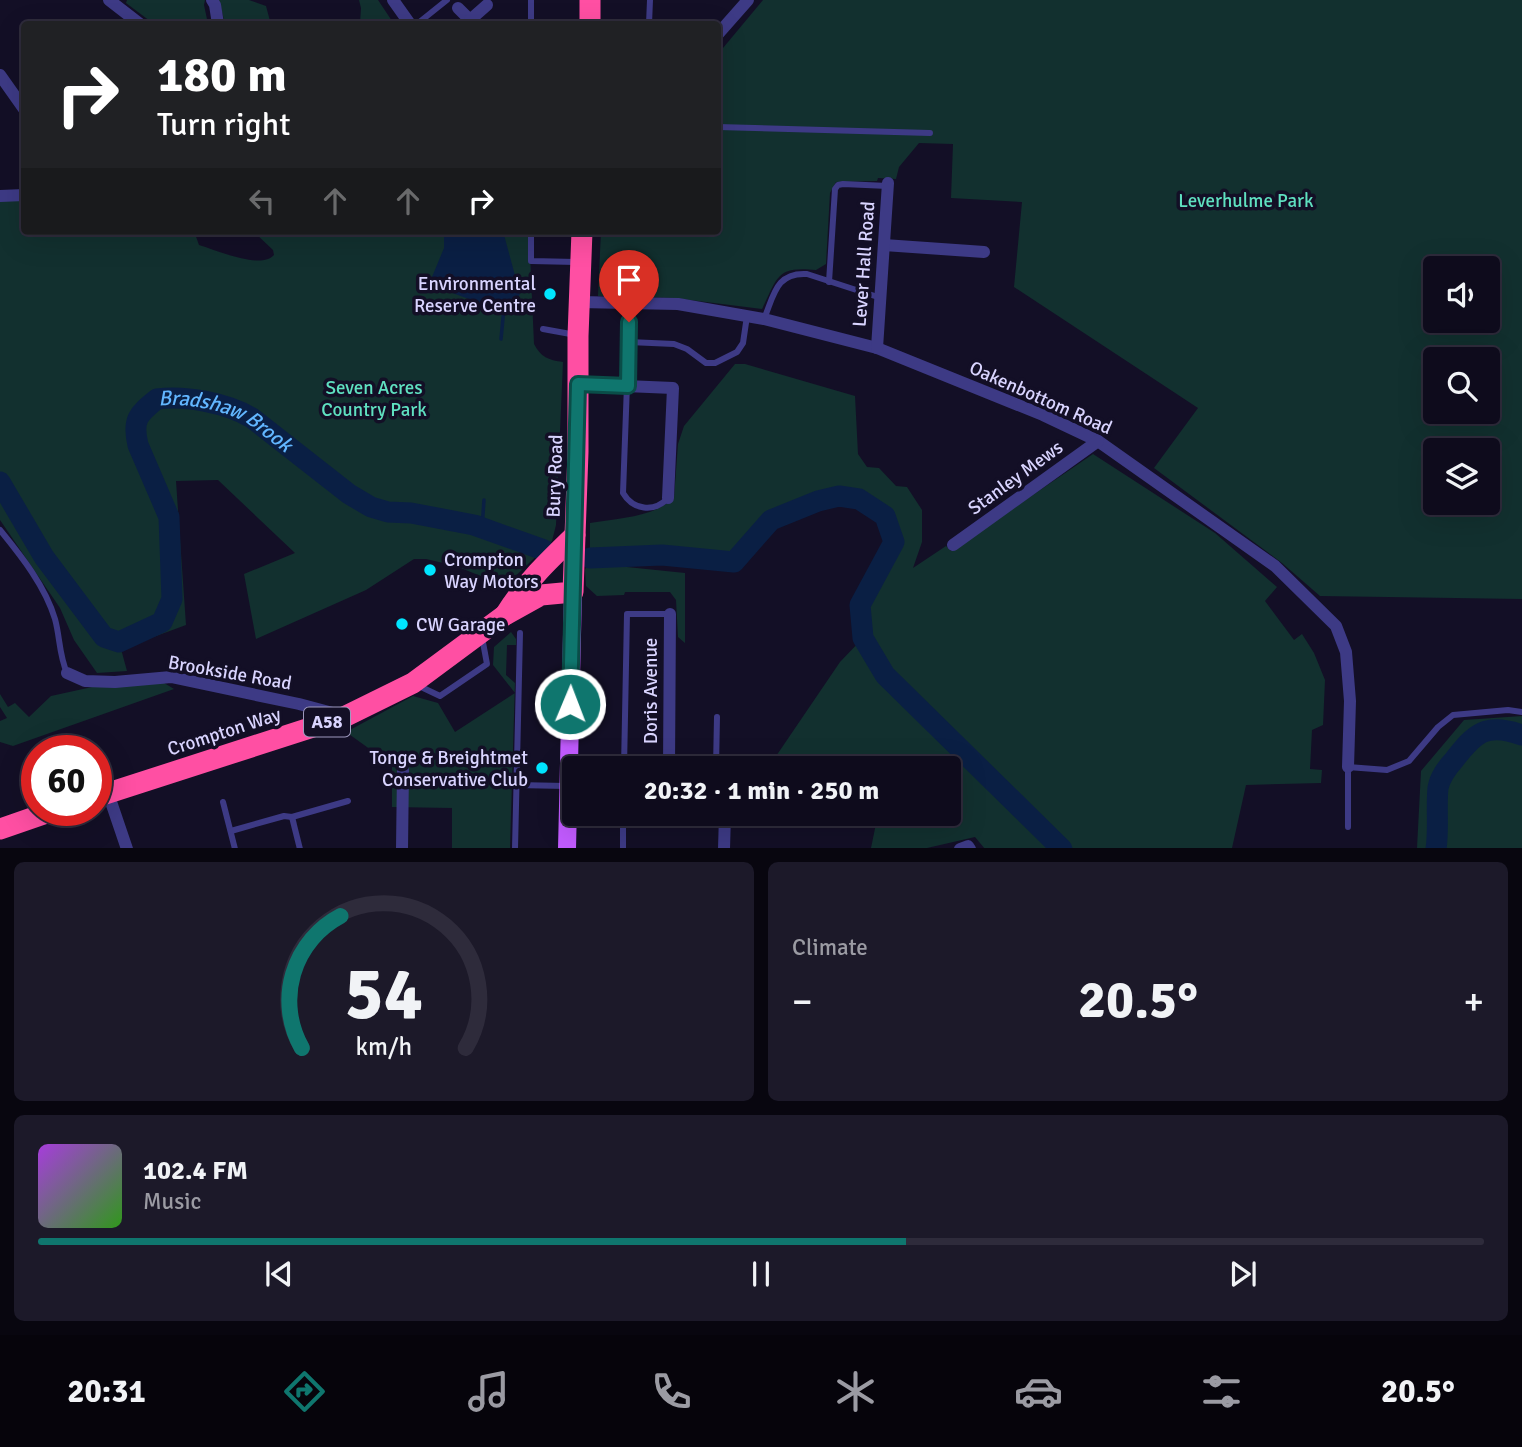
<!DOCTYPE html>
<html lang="en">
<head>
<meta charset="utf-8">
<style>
  body { margin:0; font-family:Signika,sans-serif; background:#1c1929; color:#f1f3f6; height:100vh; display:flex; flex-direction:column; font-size:26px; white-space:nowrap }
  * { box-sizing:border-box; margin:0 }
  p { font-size:23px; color:#9b9ba3 }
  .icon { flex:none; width:38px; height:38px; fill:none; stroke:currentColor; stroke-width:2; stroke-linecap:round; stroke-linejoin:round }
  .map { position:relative; height:848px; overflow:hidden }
  .sheet { display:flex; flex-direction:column; gap:14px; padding:14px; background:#08060f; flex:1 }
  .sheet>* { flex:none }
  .top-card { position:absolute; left:21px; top:21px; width:700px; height:214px; border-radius:7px; box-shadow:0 7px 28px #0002,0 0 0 2px #2e2b3b; background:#202124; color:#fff; overflow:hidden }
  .fabs { position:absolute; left:1423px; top:256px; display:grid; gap:14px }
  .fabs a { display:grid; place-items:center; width:77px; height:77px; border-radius:7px; background:#0e0b1c; box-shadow:0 7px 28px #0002,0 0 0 2px #2e2b3b; font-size:35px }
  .speed { position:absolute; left:21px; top:735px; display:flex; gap:14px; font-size:35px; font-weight:700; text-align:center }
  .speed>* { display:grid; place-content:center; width:91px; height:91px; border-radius:50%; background:#0e0b1c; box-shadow:0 7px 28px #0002,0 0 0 2px #2e2b3b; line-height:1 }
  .speed .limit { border:10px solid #d22; background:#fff; color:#111 }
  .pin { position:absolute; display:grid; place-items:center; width:60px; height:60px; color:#fff; margin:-72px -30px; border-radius:50% 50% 50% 0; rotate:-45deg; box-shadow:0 0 7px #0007 }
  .pin .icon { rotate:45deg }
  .me { position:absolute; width:77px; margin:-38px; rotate:1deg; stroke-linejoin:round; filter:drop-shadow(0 0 5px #0008) }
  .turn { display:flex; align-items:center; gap:24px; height:147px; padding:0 21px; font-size:32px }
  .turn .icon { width:91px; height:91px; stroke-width:2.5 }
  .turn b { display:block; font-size:49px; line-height:60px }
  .lanes { display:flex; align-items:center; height:66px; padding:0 21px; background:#0003; justify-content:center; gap:35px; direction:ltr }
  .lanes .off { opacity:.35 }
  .big { font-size:52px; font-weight:700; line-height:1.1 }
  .sheet .widget { flex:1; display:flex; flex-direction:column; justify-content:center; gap:10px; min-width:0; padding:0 24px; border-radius:10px; background:#1c1929 }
  .sheet .dial { align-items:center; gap:0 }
  .dial svg { height:182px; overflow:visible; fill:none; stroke:#2e2b3b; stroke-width:7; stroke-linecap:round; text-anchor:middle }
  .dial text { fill:#f1f3f6; stroke:none }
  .song { display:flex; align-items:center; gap:21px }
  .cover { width:84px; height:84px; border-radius:10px; background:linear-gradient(135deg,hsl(280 70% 55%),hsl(110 70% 35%)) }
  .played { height:7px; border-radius:4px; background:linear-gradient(90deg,#0f766e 60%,#2e2b3b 60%) }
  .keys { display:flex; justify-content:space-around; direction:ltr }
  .heat { display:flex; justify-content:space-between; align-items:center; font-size:38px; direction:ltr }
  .sheet .tiles { flex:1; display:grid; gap:14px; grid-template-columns:1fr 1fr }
  .widget:last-child { grid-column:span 2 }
  .trip { position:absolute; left:562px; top:756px; width:399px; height:70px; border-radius:7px; background:#0e0b1c; box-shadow:0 7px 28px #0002,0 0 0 2px #2e2b3b; font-weight:700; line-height:70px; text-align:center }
  .dock { display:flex; height:112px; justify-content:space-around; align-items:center; background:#06040b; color:#9b9ba3 }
  .dock .icon { width:49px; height:49px }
  .dock .active { color:#0f766e }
  .dock b { font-size:32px; color:#f1f3f6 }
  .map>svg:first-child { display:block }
  .green { fill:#12302f; fill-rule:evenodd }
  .water { fill:#0a1f44 }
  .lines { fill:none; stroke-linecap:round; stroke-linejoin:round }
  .stream { stroke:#0a1f44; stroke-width:3.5 }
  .river { stroke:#0a1f44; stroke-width:21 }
  .lane { stroke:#3d3a85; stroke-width:6 }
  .street { stroke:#3d3a85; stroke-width:12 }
  .primary { stroke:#c25bff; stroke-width:18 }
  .highway { stroke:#ff4fa3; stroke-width:21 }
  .route-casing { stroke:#0a4d48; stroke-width:18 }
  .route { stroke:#0f766e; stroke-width:12 }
  .poi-dot { fill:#00e5ff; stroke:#130f26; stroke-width:2.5 }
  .labels { text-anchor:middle; stroke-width:7; stroke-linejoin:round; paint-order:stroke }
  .shield { fill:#130f26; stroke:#9e99be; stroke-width:2 }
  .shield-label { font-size:18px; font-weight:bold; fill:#d9d4ff }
  .park-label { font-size:19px; fill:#5fe0c0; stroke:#130f26 }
  .street-label { font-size:19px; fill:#d9d4ff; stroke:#130f26 }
  .poi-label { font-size:19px; fill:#d9d4ff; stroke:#130f26; text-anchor:end }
  .water-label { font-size:21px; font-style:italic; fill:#62b6ff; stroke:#130f26 }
</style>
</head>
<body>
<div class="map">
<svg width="1522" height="849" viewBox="0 0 1522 849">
  <rect width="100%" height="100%" fill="#130f26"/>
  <!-- green -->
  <g class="green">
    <path d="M 127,0 L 205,0 L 204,5 L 208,24 L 154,24 L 126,3 Z"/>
    <path d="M 219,0 L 249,0 L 266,6 L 270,21 L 263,24 L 225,24 Z"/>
    <path d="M 359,0 L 378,0 L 394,24 L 360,24 L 361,8 Z"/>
    <path d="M 763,0 L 1522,0 L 1522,599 L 1320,596 L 1282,563 L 1154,468 L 1198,408 L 1014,287 L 1022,202 L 951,198 L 953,144 L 919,143 L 899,167 L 896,179 L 878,178 L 877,181 L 836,182 L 830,193 L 826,264 L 816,270 C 776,266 778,277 762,309 L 674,298 L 598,296 L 601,231 L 718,231 L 718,54 ZM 1435,268 L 1488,268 L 1488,320 L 1435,320 ZM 1435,359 L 1488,359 L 1488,411 L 1435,411 ZM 1435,450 L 1488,450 L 1488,502 L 1435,502 Z"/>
    <path d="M 0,201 L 24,201 L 24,231 L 194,231 L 199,245 C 216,250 261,270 274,255 L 273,250 L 253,231 L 529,231 L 534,344 C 541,357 548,360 563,362 L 556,525 L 552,541 L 505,586 L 456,566 L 426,559 L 414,559 L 366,590 L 256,639 L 244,574 L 295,553 L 218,480 L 176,481 L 186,625 L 121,649 L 127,671 L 97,673 L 74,640 L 60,608 L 0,520 Z"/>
    <path d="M 735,364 L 745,364 L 855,396 L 858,454 L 867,467 L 879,468 L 896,486 L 907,487 L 922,510 L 922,542 L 913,568 L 946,546 L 951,551 L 1093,454 L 1215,533 L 1277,587 L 1265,601 L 1294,640 L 1302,634 L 1314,653 L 1325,680 L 1323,725 L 1312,730 L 1310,769 L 1322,770 L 1321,783 L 1246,785 L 1232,848 L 985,849 L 975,837 L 927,848 L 871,848 L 878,814 L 948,814 L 948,768 L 864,768 L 811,762 L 810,768 L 768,768 L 840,662 L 863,638 L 860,605 L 894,542 L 885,516 L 859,499 L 839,496 L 818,501 L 771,520 L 734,562 L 662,555 L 590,558 L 590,523 C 618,518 652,518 674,498 L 678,444 L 684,426 Z"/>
    <path d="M 588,563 L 685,573 L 685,643 L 678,637 L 676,600 L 670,592 L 625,592 L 624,595 L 597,596 L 586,586 L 585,570 Z"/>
    <path d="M 511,632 L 516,639 L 516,645 L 507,645 L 506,675 L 515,683 L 510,848 L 452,848 L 452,808 L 392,807 L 392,765 L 346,732 L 413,696 L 438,703 L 455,732 L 515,693 L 493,665 L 494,647 Z"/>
    <path d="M 156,678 L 174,689 L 13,746 L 0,742 L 0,721 L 7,718 L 0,707 L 0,694 L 8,707 L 15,703 L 29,717 L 51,696 L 115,682 Z"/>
    <path d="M 1522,716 L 1522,848 L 1417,848 L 1421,771 L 1464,720 Z"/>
    <path d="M 727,814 L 802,814 L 801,820 L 746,817 L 735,820 L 725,830 Z"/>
  </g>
  <!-- water -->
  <path class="water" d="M 444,231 L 503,231 L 520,294 L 514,303 L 507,309 L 488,306 L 436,287 L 432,277 L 444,248 Z"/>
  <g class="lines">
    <!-- stream -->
    <g class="stream">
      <path d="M 501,339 L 504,308"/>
      <path d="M 482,528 L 484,500"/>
    </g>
    <!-- river -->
    <g class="river">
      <path id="s1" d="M 0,482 L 44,557 L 104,637 L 119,642 L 162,622 L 172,599 L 169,517 L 138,445 C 132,420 138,414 157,399 C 185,395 227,403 252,418 L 349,494 L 371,507 L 388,512 L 411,513 L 474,525 L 544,550"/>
      <path d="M 590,558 L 662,555 L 734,562 L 771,520 L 818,501 L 839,496 L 859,499 L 885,516 L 894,542 L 860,605 L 863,638 L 885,675 L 1062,849"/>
      <path d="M 1436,849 C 1439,829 1436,808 1438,788 C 1440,777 1446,769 1454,760 C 1475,733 1486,722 1522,735"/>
    </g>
    <!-- lane -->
    <g class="lane">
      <path d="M 531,0 L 531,23 L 588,23"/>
      <path d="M 417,24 L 447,0"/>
      <path d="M 649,24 L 650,0"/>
      <path d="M 718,127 L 930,133"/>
      <path d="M 531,231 L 531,261 L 576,262"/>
      <path d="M 829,282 L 835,189 L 838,185 L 843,184 L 888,186"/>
      <path d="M 630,303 L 623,493 C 633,510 654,513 668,498"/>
      <path d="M 764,319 C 774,295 776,272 807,274 L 881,298"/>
      <path d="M 543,329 L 576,335"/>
      <path d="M 629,342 L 674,344 L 687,349 L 706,363 L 715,363 L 737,352 L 743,343 L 747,316"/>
      <path d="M 0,530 C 22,557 45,586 55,619 C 60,637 59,655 67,673"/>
      <path d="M 419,686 L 440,696 L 487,664 L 482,637"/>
      <path d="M 624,768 L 627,614 L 670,614"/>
      <path d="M 716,768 L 717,717"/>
      <path d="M 516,785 L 566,786"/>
      <path d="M 223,802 L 235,849"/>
      <path d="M 292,817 L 300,849"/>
      <path d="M 1348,827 L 1348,767 L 1387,770 L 1409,761 L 1438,727 L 1453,715 L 1508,710 L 1522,712"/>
      <path d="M 231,831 L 284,816 L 292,817 L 348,801"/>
      <path d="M 515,849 L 520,633"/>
      <path d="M 623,849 L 623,814"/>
    </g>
    <!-- street -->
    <g class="street">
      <path d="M 109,0 L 140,24"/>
      <path d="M 212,0 L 215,5 L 218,24"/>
      <path d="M 393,0 L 410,24"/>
      <path d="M 458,8 L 474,24"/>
      <path d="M 470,20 L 487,5"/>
      <path d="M 718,34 L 748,0"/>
      <path d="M 0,75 L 24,109"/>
      <path d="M 0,196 L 24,195"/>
      <path d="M 884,245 L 984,252"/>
      <path d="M 579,302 L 678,304 L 764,319 L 877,348 L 1043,415 L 1098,441 L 1275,566 L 1336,626 L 1346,652 L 1350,701 L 1348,767"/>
      <path d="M 877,348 L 888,183"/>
      <path d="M 578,384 L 673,388 L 668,498"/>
      <path d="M 953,545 L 1098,441"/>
      <path d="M 67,673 L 85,681 L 115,682 L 171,677 L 299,704 L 340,715"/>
      <path d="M 669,768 L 670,614"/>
      <path d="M 108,793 L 127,849"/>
      <path d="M 614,814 L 725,815 L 724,849"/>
      <path d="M 402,849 L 403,770"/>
      <path d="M 960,849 L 968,846 L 970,849"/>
    </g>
    <!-- primary -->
    <path class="primary" d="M 567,849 L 573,592"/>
    <!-- highway -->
    <g class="highway">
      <path d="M 590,24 L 590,0"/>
      <path d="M 505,615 C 524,584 549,560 575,535"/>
      <path d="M 96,797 L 344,717 L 413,683 L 505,615 L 541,595 L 573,592 L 578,452 L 578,336 L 582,231"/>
      <path d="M 0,829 L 55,810"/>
    </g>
  </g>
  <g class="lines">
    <!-- route casing -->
    <g class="route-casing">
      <path id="route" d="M 570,704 L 578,384 L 628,386 L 629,322"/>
    </g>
    <!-- route -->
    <use href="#route" class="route"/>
  </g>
  <!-- markers -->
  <g class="poi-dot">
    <circle cx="550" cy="294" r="7"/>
    <circle cx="430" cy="570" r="7"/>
    <circle cx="402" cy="624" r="7"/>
    <circle cx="542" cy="768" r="7"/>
  </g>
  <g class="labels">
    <!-- shield labels -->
    <rect class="shield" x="304" y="707.5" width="46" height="29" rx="5"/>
    <g class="shield-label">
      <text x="327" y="728">A58</text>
    </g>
    <!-- park labels -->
    <g class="park-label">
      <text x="1246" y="207">Leverhulme Park</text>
      <text x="374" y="394">Seven Acres<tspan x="374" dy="22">Country Park</tspan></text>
    </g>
    <!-- street labels -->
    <g class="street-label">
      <text transform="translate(863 264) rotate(-86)" y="7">Lever Hall Road</text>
      <text transform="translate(1041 397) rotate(24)" y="7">Oakenbottom Road</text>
      <text transform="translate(554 476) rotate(-88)" y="7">Bury Road</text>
      <text transform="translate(1015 477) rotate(-36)" y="7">Stanley Mews</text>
      <text transform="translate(230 672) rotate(10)" y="7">Brookside Road</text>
      <text transform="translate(650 691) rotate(-90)" y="7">Doris Avenue</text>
      <text transform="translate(224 731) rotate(-18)" y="7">Crompton Way</text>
    </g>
    <!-- poi labels -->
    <g class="poi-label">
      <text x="536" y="290">Environmental<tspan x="536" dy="22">Reserve Centre</tspan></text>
      <text x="444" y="566" text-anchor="start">Crompton<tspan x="444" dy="22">Way Motors</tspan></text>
      <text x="416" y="631" text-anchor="start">CW Garage</text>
      <text x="528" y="764">Tonge &amp; Breightmet<tspan x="528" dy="22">Conservative Club</tspan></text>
    </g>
    <!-- water labels -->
    <g class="water-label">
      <text dy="7" stroke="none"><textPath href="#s1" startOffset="564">Bradshaw Brook</textPath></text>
    </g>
  </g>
</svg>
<div class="fabs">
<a><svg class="icon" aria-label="sound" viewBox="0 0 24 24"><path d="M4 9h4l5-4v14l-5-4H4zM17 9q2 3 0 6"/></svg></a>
<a><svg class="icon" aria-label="search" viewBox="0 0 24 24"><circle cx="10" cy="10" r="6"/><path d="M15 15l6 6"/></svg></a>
<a><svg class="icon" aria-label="layers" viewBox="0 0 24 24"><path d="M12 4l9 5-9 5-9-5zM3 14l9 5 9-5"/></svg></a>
</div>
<div class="speed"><div class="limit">60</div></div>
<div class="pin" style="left:629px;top:322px;background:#d93025"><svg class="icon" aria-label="arrive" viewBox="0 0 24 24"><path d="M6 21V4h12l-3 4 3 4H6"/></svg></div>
<svg class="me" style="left:570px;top:704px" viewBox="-20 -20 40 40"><circle r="17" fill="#0f766e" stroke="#fff" stroke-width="3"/><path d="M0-11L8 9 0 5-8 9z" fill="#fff"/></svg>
<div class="trip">20:32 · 1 min · 250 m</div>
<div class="top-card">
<div class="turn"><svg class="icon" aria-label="right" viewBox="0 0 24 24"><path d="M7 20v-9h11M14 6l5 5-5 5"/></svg><div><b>180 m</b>Turn right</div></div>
<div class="lanes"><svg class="icon off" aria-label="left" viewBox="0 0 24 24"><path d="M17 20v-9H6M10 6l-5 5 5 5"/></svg><svg class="icon off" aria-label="ahead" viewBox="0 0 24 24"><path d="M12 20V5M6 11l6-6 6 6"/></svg><svg class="icon off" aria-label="ahead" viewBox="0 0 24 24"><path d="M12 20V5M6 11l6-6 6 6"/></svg><svg class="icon" aria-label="right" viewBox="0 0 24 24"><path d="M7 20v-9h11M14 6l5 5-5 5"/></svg></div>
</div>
</div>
<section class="sheet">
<div class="tiles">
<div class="widget dial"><svg viewBox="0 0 100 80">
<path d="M14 69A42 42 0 1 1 86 69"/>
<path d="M14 69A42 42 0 0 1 31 11" stroke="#0f766e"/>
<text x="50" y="56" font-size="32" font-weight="700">54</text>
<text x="50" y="72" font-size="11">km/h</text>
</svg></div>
<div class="widget"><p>Climate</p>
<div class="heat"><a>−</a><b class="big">20.5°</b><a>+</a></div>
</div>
<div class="widget">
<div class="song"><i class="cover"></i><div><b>102.4 FM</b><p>Music</p></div></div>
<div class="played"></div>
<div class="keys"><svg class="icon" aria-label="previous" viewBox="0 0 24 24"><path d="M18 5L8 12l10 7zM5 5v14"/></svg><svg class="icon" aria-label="pause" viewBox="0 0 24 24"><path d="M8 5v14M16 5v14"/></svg><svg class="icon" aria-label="next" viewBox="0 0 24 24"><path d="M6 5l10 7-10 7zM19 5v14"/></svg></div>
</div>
</div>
</section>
<nav class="dock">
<b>20:31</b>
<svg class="icon active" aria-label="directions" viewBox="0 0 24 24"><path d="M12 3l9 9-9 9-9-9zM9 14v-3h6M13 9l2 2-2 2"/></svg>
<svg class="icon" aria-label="music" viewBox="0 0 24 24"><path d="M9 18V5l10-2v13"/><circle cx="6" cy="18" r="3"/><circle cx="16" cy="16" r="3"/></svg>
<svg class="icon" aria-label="phone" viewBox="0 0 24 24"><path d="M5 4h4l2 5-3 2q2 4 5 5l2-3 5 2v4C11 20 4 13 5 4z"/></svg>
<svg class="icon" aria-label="climate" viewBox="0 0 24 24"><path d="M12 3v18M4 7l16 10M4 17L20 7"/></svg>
<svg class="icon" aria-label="car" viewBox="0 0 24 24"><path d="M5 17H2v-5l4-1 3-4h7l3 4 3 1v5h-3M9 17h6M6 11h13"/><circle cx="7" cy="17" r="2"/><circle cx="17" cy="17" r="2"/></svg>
<svg class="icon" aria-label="filters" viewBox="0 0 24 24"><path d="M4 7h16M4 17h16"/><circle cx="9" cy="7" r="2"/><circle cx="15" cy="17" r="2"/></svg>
<b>20.5°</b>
</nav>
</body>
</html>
